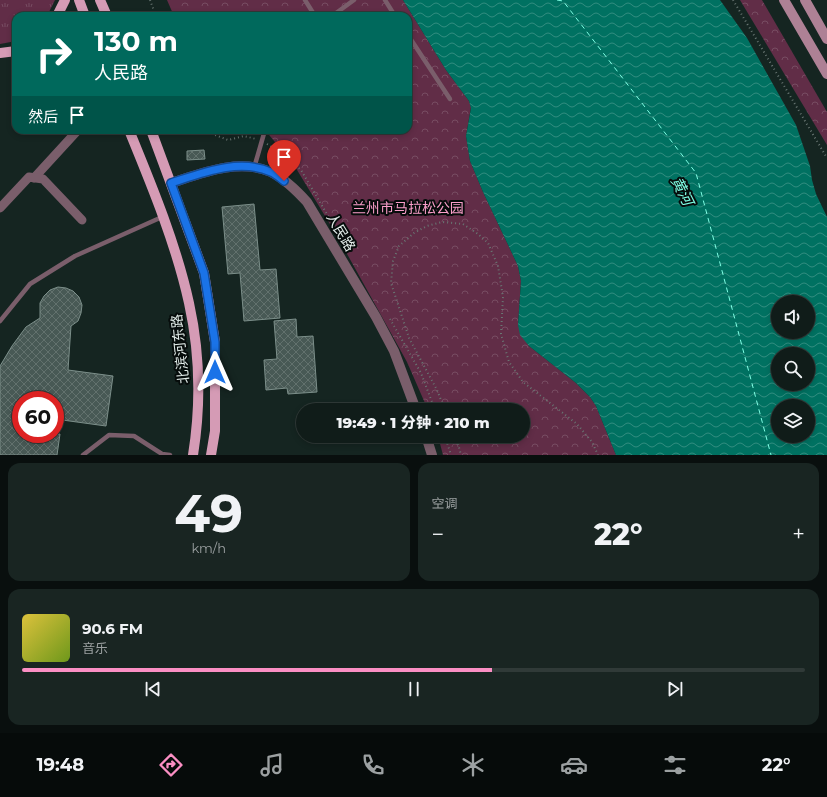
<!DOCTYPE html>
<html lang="zh">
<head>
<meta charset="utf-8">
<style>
  body { margin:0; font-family:Montserrat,"Noto Sans SC",sans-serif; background:#192522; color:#f1f3f6; height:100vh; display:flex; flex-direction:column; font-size:15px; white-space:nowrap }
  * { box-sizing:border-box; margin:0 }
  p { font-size:13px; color:#9ca1a2 }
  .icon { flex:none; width:22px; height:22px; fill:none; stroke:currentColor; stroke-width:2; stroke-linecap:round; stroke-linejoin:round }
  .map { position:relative; height:455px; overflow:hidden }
  .details { display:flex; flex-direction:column; gap:8px; padding:8px; background:#090f0e; flex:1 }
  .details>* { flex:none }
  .guide { position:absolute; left:12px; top:12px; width:400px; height:122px; border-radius:12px; box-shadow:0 2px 6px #0003,0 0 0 1px #303a38; background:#00695c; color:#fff; overflow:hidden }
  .fabs { position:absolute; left:771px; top:295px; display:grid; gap:8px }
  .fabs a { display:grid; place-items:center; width:44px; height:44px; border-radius:50%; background:#101c19; box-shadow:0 2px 6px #0003,0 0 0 1px #303a38; font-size:20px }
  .speed { position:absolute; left:12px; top:391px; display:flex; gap:8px; font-size:20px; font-weight:700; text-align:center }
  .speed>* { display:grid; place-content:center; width:52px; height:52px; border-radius:50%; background:#101c19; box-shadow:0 2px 6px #0003,0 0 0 1px #303a38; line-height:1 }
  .speed .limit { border:6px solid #d22; background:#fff; color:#111 }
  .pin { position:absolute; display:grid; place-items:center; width:34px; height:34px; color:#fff; margin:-41px -17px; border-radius:50% 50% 50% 0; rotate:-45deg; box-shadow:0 0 4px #0007 }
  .pin .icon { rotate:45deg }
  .me { position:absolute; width:44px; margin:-22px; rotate:0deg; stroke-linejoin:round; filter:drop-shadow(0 0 3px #0008) }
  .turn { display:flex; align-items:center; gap:14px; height:84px; padding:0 16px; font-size:18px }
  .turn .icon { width:52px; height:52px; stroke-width:2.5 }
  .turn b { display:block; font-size:28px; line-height:34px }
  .then { display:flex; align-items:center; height:38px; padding:0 16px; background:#0003; gap:8px; font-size:15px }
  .big { font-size:30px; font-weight:800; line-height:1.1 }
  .details .tile { flex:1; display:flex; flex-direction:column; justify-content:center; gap:6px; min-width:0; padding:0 14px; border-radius:12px; background:#192522 }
  .details .dial { align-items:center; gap:0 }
  .dial b { font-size:52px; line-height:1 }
  .song { display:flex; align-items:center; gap:12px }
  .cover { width:48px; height:48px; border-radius:6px; background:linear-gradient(135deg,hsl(50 70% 55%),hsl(80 70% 35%)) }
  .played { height:4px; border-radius:2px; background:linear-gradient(90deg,#fb8fc4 60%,#303a38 60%) }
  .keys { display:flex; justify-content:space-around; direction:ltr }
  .heat { display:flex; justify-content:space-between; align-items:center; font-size:22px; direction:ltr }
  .details .tiles { flex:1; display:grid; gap:8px; grid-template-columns:1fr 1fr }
  .tile:last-child { grid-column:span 2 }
  .trip { position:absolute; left:296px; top:403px; width:234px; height:40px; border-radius:20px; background:#101c19; box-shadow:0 2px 6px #0003,0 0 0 1px #303a38; font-weight:800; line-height:40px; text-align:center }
  .tabs { display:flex; height:64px; justify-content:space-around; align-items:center; background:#060b0a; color:#9ca1a2 }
  .tabs .icon { width:28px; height:28px }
  .tabs .selected { color:#fb8fc4 }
  .tabs b { font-size:18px; color:#f1f3f6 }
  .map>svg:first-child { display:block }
  .grass { fill:url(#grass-tufts) }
  .park { fill:url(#park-crowns) }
  .water { fill:url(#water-waves); fill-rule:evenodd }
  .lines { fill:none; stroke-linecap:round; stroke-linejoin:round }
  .ferry { stroke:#7fffe5; stroke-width:1; stroke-dasharray:5 4; stroke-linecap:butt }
  .building { fill:url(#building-cross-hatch); stroke:#7c8f8a }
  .path { stroke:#697673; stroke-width:2; stroke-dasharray:1 3; stroke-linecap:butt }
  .service { stroke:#7a5e6b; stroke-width:4.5 }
  .minor { stroke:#7a5e6b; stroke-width:9 }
  .tertiary { stroke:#7a5e6b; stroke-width:10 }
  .secondary { stroke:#ae8195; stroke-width:10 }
  .primary { stroke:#d59bb5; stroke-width:10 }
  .route-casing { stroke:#114b97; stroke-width:10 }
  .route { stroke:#1a73e8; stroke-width:7 }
  .labels { text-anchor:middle; stroke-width:4; stroke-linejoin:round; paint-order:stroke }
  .park-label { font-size:14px; fill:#fa9eca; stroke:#060c0b }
  .street-label { font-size:14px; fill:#e2ece9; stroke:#060c0b }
  .water-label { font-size:15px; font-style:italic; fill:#7fffe5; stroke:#060c0b }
</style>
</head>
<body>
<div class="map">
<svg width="827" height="455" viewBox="0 0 827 455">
  <defs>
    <pattern id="grass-tufts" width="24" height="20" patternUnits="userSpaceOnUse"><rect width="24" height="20" fill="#612d47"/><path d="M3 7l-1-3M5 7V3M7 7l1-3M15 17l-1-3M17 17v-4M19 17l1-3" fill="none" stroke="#774c62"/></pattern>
    <pattern id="park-crowns" width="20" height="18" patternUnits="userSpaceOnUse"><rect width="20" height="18" fill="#612d47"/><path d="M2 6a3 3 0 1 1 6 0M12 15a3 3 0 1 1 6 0" fill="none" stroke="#774c62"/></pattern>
    <pattern id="water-waves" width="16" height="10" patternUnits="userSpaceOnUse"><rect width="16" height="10" fill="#007161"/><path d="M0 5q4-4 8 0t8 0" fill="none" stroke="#318c7f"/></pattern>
    <pattern id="building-cross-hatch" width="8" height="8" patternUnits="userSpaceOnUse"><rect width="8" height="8" fill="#485955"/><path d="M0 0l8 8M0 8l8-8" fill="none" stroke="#62716d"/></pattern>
  </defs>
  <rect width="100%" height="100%" fill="#152521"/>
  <!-- grass -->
  <path class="grass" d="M 0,0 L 55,0 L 47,16 L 16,16 L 16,41 L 0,44 Z"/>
  <!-- park -->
  <g class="park">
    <path d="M 167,0 L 403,0 L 446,70 L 469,101 L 471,107 L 466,136 L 470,161 L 483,192 L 518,266 L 521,281 L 518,325 L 529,346 L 576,383 L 590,397 L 596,406 L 616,455 L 443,455 L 438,436 L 523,436 L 523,410 L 428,410 L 407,362 L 336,234 L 294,165 L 265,130 L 408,130 L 408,16 L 174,16 Z"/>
    <path d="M 740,0 L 762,0 L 827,112 L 827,145 Z"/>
  </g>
  <!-- water -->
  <path class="water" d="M 403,0 L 720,0 L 747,38 L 796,125 L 810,166 L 812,180 L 816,194 L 827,217 L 827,455 L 616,455 L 596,406 L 590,397 L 576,383 L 529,346 L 520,335 L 518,325 L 521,281 L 518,266 L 483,192 L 470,161 L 466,136 L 471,108 L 469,101 L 446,70 ZM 778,302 L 808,302 L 808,332 L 778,332 ZM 778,354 L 808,354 L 808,384 L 778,384 ZM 778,406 L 808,406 L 808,436 L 778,436 Z"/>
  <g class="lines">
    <!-- ferry -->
    <path class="ferry" d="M 557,0 L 563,1 L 696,173 L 771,455"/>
  </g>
  <!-- building -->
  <g class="building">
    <path d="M 204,150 L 205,159 L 187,160 L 187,151 Z"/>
    <path d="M 254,204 L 260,270 L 276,269 L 280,318 L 244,321 L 240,273 L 228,274 L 222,207 Z"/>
    <path d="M 58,287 L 66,288 L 73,291 L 79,297 L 82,305 L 81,313 L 78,321 L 71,326 L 68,370 L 113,376 L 106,426 L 55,419 L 55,400 L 21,400 L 21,434 L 60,434 L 57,455 L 0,455 L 0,366 L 12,346 L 26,327 L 40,318 L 40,303 L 44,296 L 50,290 Z"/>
    <path d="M 296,319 L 297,337 L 313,336 L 317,392 L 288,394 L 287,388 L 266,390 L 264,360 L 277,359 L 274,321 Z"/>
  </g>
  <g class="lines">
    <!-- path -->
    <g class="path">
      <path d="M 150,0 L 156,16"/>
      <path d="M 733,0 L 827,158"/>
      <path d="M 209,130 L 215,135 L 228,140 L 244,136 L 256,139"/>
      <path d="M 267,144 L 282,153 L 301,170 L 344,243"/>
      <path d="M 390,319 L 421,373 L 435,410"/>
      <path d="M 445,410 L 437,390 L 409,338 L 391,283 L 393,261 L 399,246 L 414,233 L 427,226 L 442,222 L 463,224 L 478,234 L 488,243 L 498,266 L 503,297 L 501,334 L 509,362 L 523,382 L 577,424 L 592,442 L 598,455"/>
      <path d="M 445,436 L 451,455"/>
      <path d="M 456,436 L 461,455"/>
    </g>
    <!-- service -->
    <g class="service">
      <path d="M 305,0 L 315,16"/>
      <path d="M 385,0 L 395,16"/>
      <path d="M 332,16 L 354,0"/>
      <path d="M 408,35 L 450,99"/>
      <path d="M 254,168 L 265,130"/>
      <path d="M 0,321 L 30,284 L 75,256 L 162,217"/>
      <path d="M 83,455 L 109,435 L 134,436 L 162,454 L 170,455"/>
    </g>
    <!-- minor -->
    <g class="minor">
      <path d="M 34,178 L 78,130"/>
      <path d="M 0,208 L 29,177 L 43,179 L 82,220"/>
    </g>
    <!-- tertiary -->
    <g class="tertiary">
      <path d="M 171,183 C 202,173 239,158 271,172 C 285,179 297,191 307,202 L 376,317 L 394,351 L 416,410"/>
      <path d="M 426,436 L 432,455"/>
    </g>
    <!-- secondary -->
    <g class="secondary">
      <path d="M 784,0 L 827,74"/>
      <path d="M 805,0 L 827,39"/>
    </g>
    <!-- primary -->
    <g class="primary">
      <path d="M 79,0 L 85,16"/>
      <path d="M 100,0 L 107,16"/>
      <path d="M 57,16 L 65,0"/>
      <path d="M 0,53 L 16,51"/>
      <path d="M 129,130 C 152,186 176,244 189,303 C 200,353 201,405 193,455"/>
      <path d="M 151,130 L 204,273 L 215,342 L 215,431 L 211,455"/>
    </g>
  </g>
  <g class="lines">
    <!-- route casing -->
    <g class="route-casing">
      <path id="route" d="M 215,372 L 215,342 L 204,273 L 171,183 C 202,173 239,158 271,172 C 276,174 280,178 284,181"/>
    </g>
    <!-- route -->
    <use href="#route" class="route"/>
  </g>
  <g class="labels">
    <!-- park labels -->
    <g class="park-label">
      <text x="408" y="213">兰州市马拉松公园</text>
    </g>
    <!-- street labels -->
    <g class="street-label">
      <text transform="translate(341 232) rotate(59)" y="5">人民路</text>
      <text transform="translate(180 349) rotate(-96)" y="5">北滨河东路</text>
    </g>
    <!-- water labels -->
    <g class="water-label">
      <text transform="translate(682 191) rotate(63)" y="5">黄河</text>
    </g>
  </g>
</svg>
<div class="fabs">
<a><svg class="icon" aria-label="sound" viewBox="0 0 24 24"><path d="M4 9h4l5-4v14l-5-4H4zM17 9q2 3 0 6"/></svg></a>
<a><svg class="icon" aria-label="search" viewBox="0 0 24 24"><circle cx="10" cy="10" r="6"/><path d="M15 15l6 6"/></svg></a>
<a><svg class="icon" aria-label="layers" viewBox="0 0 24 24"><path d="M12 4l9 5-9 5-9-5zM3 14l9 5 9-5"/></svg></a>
</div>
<div class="speed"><div class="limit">60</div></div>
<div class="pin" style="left:284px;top:181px;background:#d93025"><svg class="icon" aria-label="arrive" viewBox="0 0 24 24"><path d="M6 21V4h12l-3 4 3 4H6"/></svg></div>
<svg class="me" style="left:215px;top:372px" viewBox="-20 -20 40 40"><path d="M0-17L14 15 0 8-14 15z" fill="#1a73e8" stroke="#fff" stroke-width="4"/></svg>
<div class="trip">19:49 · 1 分钟 · 210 m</div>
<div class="guide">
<div class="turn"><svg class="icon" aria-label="right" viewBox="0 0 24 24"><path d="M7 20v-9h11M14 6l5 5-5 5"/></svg><div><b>130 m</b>人民路</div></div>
<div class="then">然后<svg class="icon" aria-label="arrive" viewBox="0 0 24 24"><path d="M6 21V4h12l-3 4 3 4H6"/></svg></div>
</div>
</div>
<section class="details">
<div class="tiles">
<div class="tile dial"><b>49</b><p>km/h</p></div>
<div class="tile"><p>空调</p>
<div class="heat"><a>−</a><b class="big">22°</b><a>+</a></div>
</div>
<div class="tile">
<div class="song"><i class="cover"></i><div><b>90.6 FM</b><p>音乐</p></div></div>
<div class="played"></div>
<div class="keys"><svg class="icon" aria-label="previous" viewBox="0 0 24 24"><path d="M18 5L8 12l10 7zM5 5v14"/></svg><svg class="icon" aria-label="pause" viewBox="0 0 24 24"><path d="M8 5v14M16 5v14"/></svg><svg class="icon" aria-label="next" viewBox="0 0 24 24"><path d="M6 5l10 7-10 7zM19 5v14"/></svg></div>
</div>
</div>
</section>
<nav class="tabs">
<b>19:48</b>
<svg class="icon selected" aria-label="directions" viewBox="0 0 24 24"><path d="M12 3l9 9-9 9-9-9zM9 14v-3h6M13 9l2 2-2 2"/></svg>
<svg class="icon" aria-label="music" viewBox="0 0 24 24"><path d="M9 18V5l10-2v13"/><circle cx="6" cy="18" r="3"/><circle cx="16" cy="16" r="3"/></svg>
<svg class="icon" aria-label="phone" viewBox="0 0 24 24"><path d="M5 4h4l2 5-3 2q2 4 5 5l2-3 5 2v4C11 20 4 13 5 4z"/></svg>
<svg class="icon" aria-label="climate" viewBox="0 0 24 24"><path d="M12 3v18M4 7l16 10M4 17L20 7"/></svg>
<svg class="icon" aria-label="car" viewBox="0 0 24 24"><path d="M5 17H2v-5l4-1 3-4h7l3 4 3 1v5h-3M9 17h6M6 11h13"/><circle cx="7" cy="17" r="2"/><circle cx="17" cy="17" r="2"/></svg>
<svg class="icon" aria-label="filters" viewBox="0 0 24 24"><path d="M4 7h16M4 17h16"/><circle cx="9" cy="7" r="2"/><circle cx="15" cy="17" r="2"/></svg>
<b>22°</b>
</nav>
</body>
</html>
